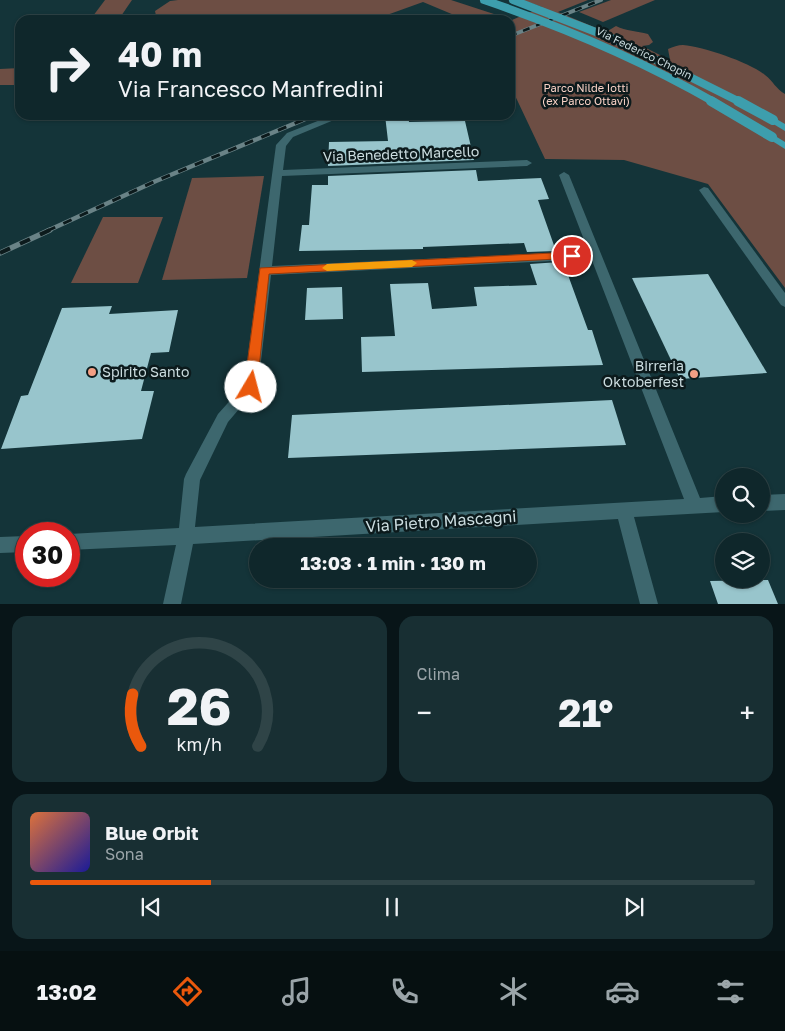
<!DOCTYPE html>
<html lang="it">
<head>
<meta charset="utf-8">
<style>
  body { margin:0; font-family:"Golos Text",sans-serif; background:#182f33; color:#f1f3f6; height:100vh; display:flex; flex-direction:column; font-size:19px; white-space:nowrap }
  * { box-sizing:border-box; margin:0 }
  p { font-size:16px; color:#9ba5a9 }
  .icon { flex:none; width:28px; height:28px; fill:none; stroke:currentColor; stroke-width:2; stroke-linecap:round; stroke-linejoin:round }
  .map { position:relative; height:604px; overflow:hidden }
  .details { display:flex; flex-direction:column; gap:12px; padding:12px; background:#081518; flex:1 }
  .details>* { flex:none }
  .guide { position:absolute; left:15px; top:15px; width:500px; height:105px; border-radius:15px; box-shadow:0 1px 4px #0004,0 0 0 1px #2f4447; background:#0f272b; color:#f1f3f6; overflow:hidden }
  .controls { position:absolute; left:715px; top:468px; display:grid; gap:10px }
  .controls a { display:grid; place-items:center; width:55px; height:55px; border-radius:50%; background:#0f272b; box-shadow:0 1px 4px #0004,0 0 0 1px #2f4447; font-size:25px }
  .speed { position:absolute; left:15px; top:522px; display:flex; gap:10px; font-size:25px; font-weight:700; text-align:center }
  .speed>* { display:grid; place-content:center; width:65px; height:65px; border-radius:50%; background:#0f272b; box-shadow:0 1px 4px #0004,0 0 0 1px #2f4447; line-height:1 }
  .speed .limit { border:8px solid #d22; background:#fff; color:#111 }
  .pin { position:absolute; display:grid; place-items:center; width:42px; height:42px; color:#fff; margin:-21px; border:2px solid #fff; border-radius:50%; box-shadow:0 1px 5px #0007 }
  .me { position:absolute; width:55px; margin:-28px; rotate:8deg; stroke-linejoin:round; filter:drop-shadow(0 0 4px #0008) }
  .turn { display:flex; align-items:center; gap:18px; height:105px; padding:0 20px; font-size:22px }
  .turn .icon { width:65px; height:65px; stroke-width:2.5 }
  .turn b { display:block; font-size:35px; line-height:42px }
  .big { font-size:38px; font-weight:700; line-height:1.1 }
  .details .widget { flex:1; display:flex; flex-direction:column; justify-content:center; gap:8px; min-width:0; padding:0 18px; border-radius:15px; background:#182f33 }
  .details .dial { align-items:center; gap:0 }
  .dial svg { height:130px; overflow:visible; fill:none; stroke:#2f4447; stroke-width:7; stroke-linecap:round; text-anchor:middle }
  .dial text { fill:#f1f3f6; stroke:none }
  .song { display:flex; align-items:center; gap:15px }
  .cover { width:60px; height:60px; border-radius:8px; background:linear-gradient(135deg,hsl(20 70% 55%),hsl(240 70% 35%)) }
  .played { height:5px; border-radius:2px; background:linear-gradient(90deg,#ea580c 25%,#2f4447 25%) }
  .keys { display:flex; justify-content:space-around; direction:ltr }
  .heat { display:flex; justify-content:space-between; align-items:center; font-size:28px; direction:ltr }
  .details .tiles { flex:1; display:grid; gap:12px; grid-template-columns:1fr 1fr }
  .widget:last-child { grid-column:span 2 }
  .trip { position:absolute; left:249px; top:538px; width:288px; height:50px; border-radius:25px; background:#0f272b; box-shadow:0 1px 4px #0004,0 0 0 1px #2f4447; font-weight:700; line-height:50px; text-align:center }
  .dock { display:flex; height:80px; justify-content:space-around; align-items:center; background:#061011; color:#9ba5a9 }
  .dock .icon { width:35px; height:35px }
  .dock .current { color:#ea580c }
  .dock b { font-size:22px; color:#f1f3f6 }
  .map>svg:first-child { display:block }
  .green { fill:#6d4e44 }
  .building { fill:#98c5cc }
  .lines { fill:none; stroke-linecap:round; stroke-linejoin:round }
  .minor { fill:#3d676e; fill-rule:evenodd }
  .primary { fill:#3d9ead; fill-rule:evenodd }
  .rail-far2-casing { stroke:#6a8387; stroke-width:4 }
  .rail-far1-casing { stroke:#6a8387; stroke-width:4.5 }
  .rail-casing { stroke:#6a8387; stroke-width:5.5 }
  .rail-far2 { stroke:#0c1a1c; stroke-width:2.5; stroke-dasharray:7; stroke-linecap:butt }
  .rail-far1 { stroke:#0c1a1c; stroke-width:3; stroke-dasharray:9; stroke-linecap:butt }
  .rail { stroke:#0c1a1c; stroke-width:4; stroke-dasharray:11; stroke-linecap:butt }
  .primary-bridge-far1 { stroke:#3d9ead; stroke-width:8 }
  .primary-bridge { stroke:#3d9ead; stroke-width:10 }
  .route { fill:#ea580c; stroke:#983908 }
  .slow { fill:#f59e0b }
  .poi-dot { fill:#f39f84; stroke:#0c1a1c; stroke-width:2 }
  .labels { text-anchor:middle; stroke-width:5; stroke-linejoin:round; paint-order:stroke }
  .far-street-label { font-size:11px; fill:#ccdde0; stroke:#0c1a1c }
  .far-park-label { font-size:11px; fill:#f9d2c6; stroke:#0c1a1c }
  .street-label { font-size:14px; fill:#ccdde0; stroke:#0c1a1c }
  .poi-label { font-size:14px; fill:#ccdde0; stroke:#0c1a1c; text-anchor:end }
  .near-street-label { font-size:16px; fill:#ccdde0; stroke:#0c1a1c }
</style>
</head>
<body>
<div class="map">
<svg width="785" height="604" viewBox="0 0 785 604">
  <rect width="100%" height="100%" fill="#143439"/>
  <!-- green -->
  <g class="green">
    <path d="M 105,0 L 132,0 L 119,19 L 90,20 Z"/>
    <path d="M 178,0 L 451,0 L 512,20 L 542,7 L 522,0 L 588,0 L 558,12 L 606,32 L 616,26 C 626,31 637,31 648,34 L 653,42 L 649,45 L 642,46 L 670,60 L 668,49 C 673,47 678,45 683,45 C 704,47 749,62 765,75 C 773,81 776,89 785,94 L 785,288 L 708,184 L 624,160 L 545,159 L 510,85 L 510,20 L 466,20 L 423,2 L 373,20 L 157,20 L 155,11 L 170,1 Z"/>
    <path d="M 611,0 L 655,0 L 603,22 L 579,12 Z"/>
    <path d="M 20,68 L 20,85 L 0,85 L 0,69 Z"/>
    <path d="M 264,176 L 247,278 L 162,280 L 192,178 Z"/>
    <path d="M 103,217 L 163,217 L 138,283 L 71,283 Z"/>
  </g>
  <!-- building -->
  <g class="building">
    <path d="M 385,115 L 408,115 L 409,122 L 465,121 L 474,160 L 328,166 L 329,142 L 388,141 Z"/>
    <path d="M 476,170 L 478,181 L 541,178 L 549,199 L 538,200 L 556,251 L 527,252 L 524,243 L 423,247 L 423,249 L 299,251 L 302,225 L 309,225 L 312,185 L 328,185 L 328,176 Z"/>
    <path d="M 560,262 L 565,275 L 568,275 L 588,330 L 592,330 L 603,365 L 362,372 L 361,337 L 395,336 L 390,284 L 428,283 L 432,309 L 477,306 L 474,287 L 537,285 L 530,264 Z"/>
    <path d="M 708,274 L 767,373 L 680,379 L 632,278 Z"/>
    <path d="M 342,287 L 343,319 L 305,320 L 307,288 Z"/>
    <path d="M 112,306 L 109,314 L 178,310 L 169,352 L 151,353 L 141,391 L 154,391 L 142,439 L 1,449 L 21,396 L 28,395 L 62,308 Z"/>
    <path d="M 612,400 L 626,445 L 288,458 L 292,415 Z"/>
    <path d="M 768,580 L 778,604 L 718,604 L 710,581 Z"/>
  </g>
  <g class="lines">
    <!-- minor -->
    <g class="minor">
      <path d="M 333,115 L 346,115 L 293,137 L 286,146 L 283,170 L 527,160 L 532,163 L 527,166 L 282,176 L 272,266 L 572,252 L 578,256 L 572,260 L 271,275 L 258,387 L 228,422 L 200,480 L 195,527 L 684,499 L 559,175 L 564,172 L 569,175 L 700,498 L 724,496 L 724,512 L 634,517 L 658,604 L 640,604 L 618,519 L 193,544 L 181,604 L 163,604 L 176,545 L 69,550 L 69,534 L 179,528 L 184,479 L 186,474 L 218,414 L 244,385 L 276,145 L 287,133 Z"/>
      <path d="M 704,187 L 708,188 L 785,293 L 785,307 L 781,305 L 699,190 Z"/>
      <path d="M 785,494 L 785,510 L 761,511 L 761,495 Z"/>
      <path d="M 26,536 L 26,552 L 0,553 L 0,537 Z"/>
    </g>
    <!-- primary -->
    <g class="primary">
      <path d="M 773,117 L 785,124 L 785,131 L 770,122 L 770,118 Z"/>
      <path d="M 772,134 L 785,142 L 785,149 L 769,139 L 769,135 Z"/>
    </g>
    <!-- rail-far2 casing -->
    <g class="rail-far2-casing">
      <path id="rail-far2" d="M 510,36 L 601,0"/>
    </g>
    <!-- rail-far1 casing -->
    <g class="rail-far1-casing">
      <path id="rail-far1" d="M 47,231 L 156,181 L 315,115"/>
    </g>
    <!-- rail casing -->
    <g class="rail-casing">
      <path id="rail" d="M 0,253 L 50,230"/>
    </g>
    <!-- rail-far2 -->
    <use href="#rail-far2" class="rail-far2"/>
    <!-- rail-far1 -->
    <use href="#rail-far1" class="rail-far1"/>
    <!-- rail -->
    <use href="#rail" class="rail"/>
    <!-- primary-bridge-far1 -->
    <g class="primary-bridge-far1">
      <path d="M 484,0 C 563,27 641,60 714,102"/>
      <path d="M 513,0 L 614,39 L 740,102"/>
    </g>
    <!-- primary-bridge -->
    <g class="primary-bridge">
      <path d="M 711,101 L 772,137"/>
      <path d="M 738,101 L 773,120"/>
    </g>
  </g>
  <!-- route -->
  <path class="route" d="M 572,252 L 576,253 L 578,256 L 576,258 L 269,274 L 257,387 L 255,391 L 251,392 L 246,391 L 244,387 L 260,268 Z"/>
  <!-- slow -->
  <path class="slow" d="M 412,260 L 417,263 L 412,267 L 327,271 L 322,268 L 327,264 Z"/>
  <!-- markers -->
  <g class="poi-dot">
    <circle cx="92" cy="372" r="5"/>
    <circle cx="694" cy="374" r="5"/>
  </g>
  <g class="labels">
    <!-- far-street labels -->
    <g class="far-street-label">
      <text transform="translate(644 53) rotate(26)" y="4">Via Federico Chopin</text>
    </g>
    <!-- far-park labels -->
    <g class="far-park-label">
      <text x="586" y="92">Parco Nilde Iotti<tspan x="586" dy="13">(ex Parco Ottavi)</tspan></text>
    </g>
    <!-- street labels -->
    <g class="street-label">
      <text transform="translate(401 154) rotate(-2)" y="5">Via Benedetto Marcello</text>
    </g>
    <!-- poi labels -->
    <g class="poi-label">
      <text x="684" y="371">Birreria<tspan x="684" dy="16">Oktoberfest</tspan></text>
      <text x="102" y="377" text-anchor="start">Spirito Santo</text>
    </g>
    <!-- near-street labels -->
    <g class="near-street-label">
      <text transform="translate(441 521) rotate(-4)" y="6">Via Pietro Mascagni</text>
    </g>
  </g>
</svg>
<div class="controls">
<a><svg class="icon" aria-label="search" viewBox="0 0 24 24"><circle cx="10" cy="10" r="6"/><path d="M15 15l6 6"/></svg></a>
<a><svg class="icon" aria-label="layers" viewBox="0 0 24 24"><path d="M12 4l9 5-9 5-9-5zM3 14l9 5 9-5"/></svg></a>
</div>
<div class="speed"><div class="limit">30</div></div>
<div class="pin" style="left:572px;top:256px;background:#d93025"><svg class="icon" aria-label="arrive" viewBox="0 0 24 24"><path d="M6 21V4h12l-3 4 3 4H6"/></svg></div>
<svg class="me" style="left:251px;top:387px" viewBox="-20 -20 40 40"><circle r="19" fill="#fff"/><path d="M0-13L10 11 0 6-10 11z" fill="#ea580c"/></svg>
<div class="trip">13:03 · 1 min · 130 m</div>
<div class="guide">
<div class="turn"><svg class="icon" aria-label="right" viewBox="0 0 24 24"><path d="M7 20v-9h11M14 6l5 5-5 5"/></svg><div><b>40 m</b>Via Francesco Manfredini</div></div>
</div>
</div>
<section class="details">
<div class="tiles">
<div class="widget dial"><svg viewBox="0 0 100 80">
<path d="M14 69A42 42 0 1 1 86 69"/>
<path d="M14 69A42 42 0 0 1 9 37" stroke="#ea580c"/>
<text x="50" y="56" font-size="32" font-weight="700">26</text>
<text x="50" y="72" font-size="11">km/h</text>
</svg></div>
<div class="widget"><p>Clima</p>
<div class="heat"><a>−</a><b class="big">21°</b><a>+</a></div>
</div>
<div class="widget">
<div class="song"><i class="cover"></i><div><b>Blue Orbit</b><p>Sona</p></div></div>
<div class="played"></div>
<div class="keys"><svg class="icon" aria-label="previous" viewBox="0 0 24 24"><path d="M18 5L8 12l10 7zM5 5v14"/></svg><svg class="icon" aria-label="pause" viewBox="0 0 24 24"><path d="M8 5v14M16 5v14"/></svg><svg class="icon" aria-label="next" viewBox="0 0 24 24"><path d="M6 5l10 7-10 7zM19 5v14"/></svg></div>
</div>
</div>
</section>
<nav class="dock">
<b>13:02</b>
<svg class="icon current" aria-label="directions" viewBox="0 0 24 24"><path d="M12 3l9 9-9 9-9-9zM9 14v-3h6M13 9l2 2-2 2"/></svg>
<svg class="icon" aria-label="music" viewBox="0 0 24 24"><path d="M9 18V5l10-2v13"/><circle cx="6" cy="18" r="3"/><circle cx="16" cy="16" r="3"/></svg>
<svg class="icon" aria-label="phone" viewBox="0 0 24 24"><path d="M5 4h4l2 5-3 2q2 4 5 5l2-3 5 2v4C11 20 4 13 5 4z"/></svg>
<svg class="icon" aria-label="climate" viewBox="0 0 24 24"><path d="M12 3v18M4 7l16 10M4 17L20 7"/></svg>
<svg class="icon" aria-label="car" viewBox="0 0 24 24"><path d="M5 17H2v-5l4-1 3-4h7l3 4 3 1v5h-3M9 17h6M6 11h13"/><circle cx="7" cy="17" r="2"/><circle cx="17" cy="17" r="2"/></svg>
<svg class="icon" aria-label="filters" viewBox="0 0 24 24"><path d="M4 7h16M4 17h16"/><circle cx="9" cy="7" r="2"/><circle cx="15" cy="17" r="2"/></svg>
</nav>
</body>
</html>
